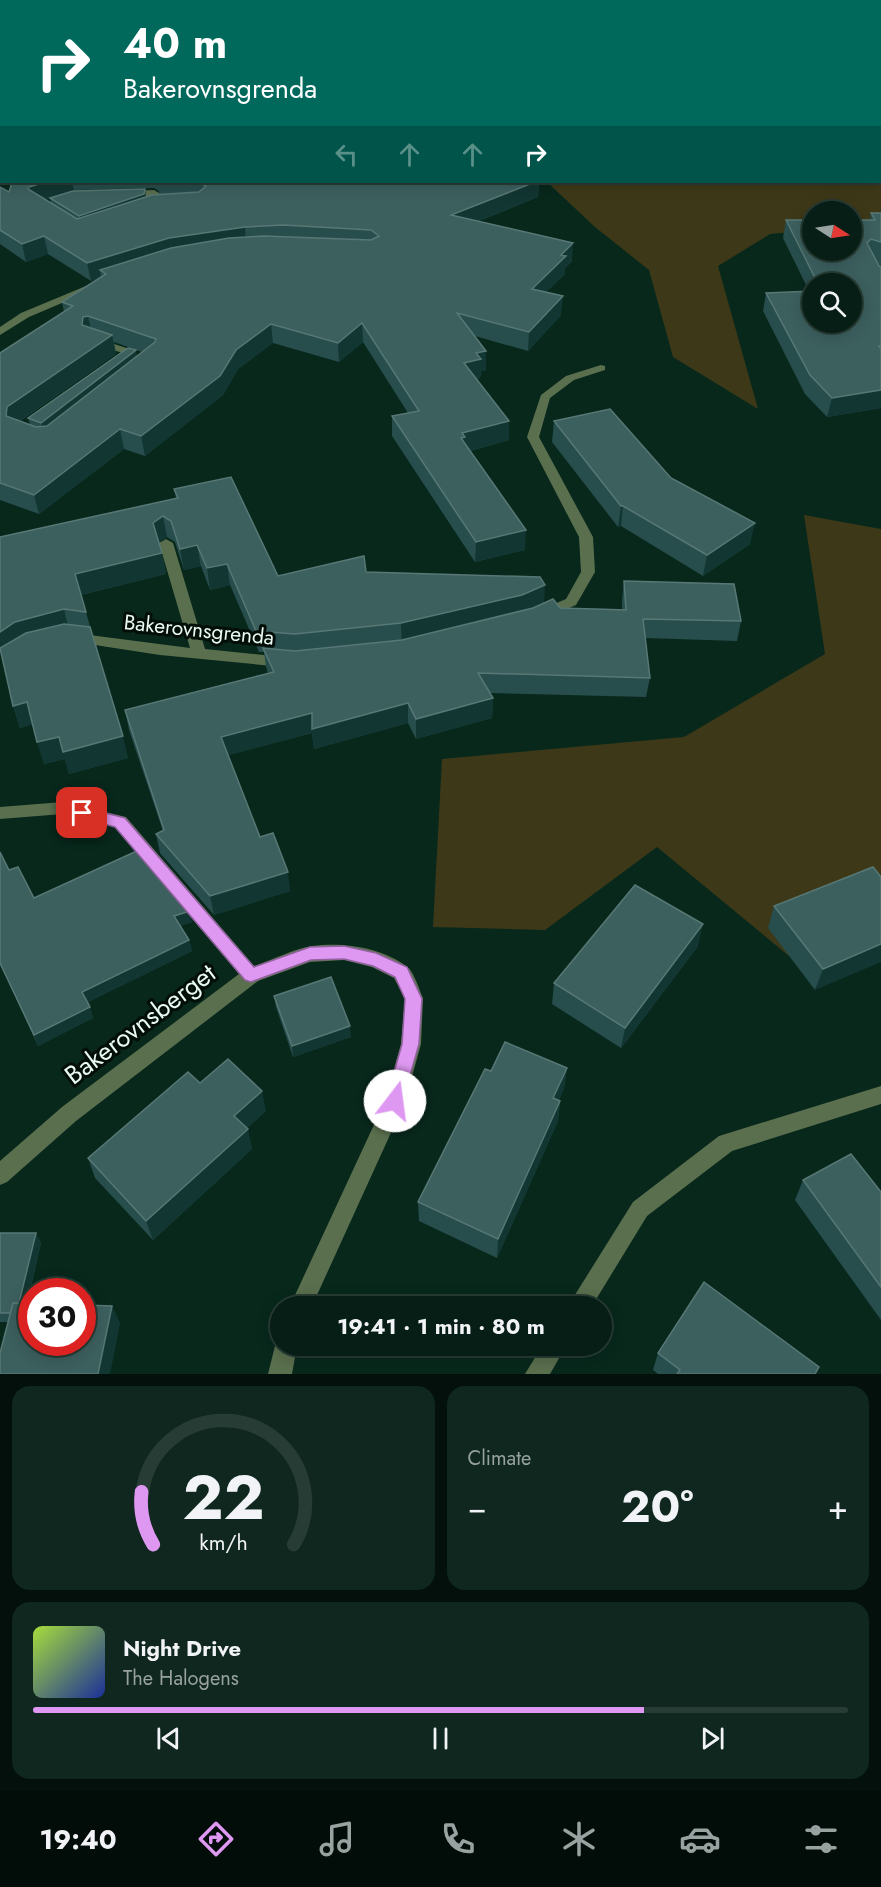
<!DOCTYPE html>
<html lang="en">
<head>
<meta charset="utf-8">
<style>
  body { margin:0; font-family:Jost,sans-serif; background:#0f271e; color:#f1f3f6; height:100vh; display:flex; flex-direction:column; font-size:22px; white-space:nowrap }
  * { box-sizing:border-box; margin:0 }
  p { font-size:20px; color:#98a2a0 }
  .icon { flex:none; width:33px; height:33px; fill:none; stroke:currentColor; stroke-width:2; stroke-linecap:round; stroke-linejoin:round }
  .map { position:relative; height:1374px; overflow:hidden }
  .sheet { display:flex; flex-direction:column; gap:12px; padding:12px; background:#03100c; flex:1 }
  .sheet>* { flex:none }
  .guide { position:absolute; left:0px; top:0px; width:882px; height:183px; box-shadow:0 3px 15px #0003,0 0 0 2px #273c34; background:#00695c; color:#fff; overflow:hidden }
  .needle { width:39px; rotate:102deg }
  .tools { position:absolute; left:802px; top:201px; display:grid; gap:12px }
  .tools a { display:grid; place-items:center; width:60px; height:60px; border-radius:50%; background:#061e15; box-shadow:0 3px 15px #0003,0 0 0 2px #273c34; font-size:30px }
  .speed { position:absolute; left:18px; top:1278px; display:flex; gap:12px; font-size:30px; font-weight:700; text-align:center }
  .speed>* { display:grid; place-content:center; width:78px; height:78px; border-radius:50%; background:#061e15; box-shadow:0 3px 15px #0003,0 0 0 2px #273c34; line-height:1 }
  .speed .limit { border:9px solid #d22; background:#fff; color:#111 }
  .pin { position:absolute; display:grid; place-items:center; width:51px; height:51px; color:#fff; margin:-26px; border-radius:12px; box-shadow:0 3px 9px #0006 }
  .me { position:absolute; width:66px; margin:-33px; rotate:15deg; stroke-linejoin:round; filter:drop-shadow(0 0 4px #0008) }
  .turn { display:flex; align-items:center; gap:21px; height:126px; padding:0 24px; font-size:27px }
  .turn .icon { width:78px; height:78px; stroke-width:2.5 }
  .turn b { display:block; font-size:42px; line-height:51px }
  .lanes { display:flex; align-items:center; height:57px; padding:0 24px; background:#0003; justify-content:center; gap:30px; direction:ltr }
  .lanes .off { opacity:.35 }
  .big { font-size:45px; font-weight:700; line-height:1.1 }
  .sheet .card { flex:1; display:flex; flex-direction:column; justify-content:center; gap:9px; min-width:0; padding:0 21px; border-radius:18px; background:#0f271e }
  .sheet .dial { align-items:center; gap:0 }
  .dial svg { height:156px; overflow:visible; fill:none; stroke:#273c34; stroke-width:7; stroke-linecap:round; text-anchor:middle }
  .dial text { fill:#f1f3f6; stroke:none }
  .song { display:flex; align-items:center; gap:18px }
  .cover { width:72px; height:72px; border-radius:9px; background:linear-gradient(135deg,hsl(80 70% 55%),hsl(230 70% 35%)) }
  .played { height:6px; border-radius:3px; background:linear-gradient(90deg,#de98f2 75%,#273c34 75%) }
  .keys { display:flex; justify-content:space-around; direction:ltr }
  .heat { display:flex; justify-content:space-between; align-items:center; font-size:33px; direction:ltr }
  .sheet .tiles { flex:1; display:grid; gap:12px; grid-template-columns:1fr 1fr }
  .card:last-child { grid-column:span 2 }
  .trip { position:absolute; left:270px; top:1296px; width:342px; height:60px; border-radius:30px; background:#061e15; box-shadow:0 3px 15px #0003,0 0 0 2px #273c34; font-weight:700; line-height:60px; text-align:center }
  .dock { display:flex; height:96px; justify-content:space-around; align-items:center; background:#020c08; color:#98a2a0 }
  .dock .icon { width:42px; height:42px }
  .dock .selected { color:#de98f2 }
  .dock b { font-size:27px; color:#f1f3f6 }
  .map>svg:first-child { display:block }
  .green { fill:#3d3918 }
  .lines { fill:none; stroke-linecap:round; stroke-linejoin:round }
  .minor { fill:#5a6f4e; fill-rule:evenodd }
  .wall { fill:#274d4c; fill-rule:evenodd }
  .shaded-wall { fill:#123632 }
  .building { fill:#3c605e; stroke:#577875; stroke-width:1.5; fill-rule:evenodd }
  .route { fill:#de98f2; stroke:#90639d; stroke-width:1.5 }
  .labels { text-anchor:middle; stroke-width:6; stroke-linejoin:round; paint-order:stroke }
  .street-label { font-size:21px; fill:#e8faf1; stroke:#030e09 }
  .near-street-label { font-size:26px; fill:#e8faf1; stroke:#030e09 }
</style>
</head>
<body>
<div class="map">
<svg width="881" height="1374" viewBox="0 0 881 1374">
  <rect width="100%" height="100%" fill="#08281c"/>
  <!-- green -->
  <g class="green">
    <path d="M 881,153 L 881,225 L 852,226 L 852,212 L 813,212 L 813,230 L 770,234 L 718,266 L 758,409 L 673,357 L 649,270 L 595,227 L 547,182 L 880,182 Z"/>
    <path d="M 804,515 L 881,529 L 881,918 L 789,956 L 657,847 L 545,930 L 433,927 L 442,759 L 684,737 L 825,654 Z"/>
  </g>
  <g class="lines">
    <!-- minor -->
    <g class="minor">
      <path d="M 332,0 L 344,0 L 329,2 Z"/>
      <path d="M 712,0 L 729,2 L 713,2 Z"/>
      <rect x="789" y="0" width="6" height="2"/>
      <rect x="880" y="44" width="1" height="4"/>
      <path d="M 154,190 L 159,193 L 158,207 L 153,210 L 148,207 L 149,196 L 128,197 L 123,194 L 128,191 Z"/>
      <path d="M 98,281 L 102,282 L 102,286 L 29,317 L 0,335 L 0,327 L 21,313 Z"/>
      <path d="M 95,338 L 133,350 L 135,352 L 129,355 L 91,343 L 91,339 Z"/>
      <path d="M 601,365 L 605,366 L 605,370 L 574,380 L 550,398 L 539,437 L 593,537 L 595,572 L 576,605 L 541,620 L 536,618 L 534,615 L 536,612 L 566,599 L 581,572 L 579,537 L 527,437 L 541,395 L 566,376 Z"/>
      <path d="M 166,539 L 173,543 L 205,649 L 283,657 L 288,658 L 290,662 L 288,666 L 283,667 L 160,655 L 69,641 L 67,638 L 69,635 L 74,633 L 190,648 L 159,543 Z"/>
      <path d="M 63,802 L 126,817 L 254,966 C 273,960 293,949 312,946 C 342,942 381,947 406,966 C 414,971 419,989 423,998 L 421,1044 L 405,1102 L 312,1306 L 290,1306 L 385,1101 L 401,1044 L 405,998 L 394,978 L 372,967 L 344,960 L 310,962 L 258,981 L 76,1121 L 7,1182 L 0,1185 L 0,1161 L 62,1107 L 239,974 L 115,827 L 63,814 L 0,819 L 0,807 Z"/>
      <path d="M 881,1086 L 881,1104 L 732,1151 L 647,1216 L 592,1306 L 568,1306 L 633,1202 L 719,1136 Z"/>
      <path d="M 280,1337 L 280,1346 L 297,1346 L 292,1374 L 268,1374 L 275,1346 Z"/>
      <path d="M 542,1346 L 566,1346 L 550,1374 L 525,1374 Z"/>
    </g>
  </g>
  <!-- wall -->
  <g class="wall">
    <path d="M 0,0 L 2,2 L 2,108 L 0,108 Z"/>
    <path d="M 12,182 L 539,182 L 538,197 L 479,221 L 572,261 L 565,268 L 565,274 L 546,292 L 561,315 L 528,351 L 475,336 L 486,370 L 481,371 L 480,378 L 477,379 L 509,440 L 470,451 L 525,550 L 475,562 L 392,436 L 392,416 L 408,413 L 363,342 L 339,362 L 273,343 L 238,369 L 223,395 L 145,456 L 124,449 L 39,514 L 0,500 L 0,353 L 64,312 L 62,302 L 101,278 L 91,281 L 48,254 L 26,262 L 0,244 L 0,187 L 9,192 ZM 154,188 L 159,191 L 159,195 L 146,197 L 50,198 L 51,203 L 45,200 L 74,190 ZM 114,342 L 142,352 L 137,356 L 28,418 L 30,424 L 20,421 L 116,354 Z"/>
    <path d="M 871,213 L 881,213 L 881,408 L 827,417 L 805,394 L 763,311 L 766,293 L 809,291 L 783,238 L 786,220 L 870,220 ZM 813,284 L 852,284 L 813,322 Z"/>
    <path d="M 554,421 L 671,478 L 750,544 L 703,576 L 621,526 L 618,527 L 552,442 Z"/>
    <path d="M 174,489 L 278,576 L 366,572 L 544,603 L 560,608 L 622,609 L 622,600 L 624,581 L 741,621 L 737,641 L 645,638 L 650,678 L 646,697 L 490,693 L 493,698 L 492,718 L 416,739 L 408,723 L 314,749 L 312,733 L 228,755 L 260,837 L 290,891 L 214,915 L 160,853 L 156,834 L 163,831 L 129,730 L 125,710 L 268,673 L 266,667 L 264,652 L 259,652 L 230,585 L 210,590 L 201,566 L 184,570 L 175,542 L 167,537 L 159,542 L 162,553 L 166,574 L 81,595 L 128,758 L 69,774 L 65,759 L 44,764 L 32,724 L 20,728 L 13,706 L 1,650 L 176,498 Z"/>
    <path d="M 0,852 L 9,870 L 34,898 L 192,922 L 180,926 L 189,940 L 192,951 L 88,1002 L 93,1018 L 38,1046 L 0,964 Z"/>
    <path d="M 873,867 L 815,990 L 768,928 L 774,906 Z"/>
    <path d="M 698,946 L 621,1048 L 552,1004 L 554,983 Z"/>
    <path d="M 274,996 L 351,1037 L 293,1057 L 276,1007 Z"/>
    <path d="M 567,1068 L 564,1088 L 559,1100 L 560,1101 L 558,1121 L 497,1258 L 419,1221 L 418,1202 L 491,1071 Z"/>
    <path d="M 200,1083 L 266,1111 L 247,1128 L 252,1149 L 153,1240 L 95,1178 L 88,1158 Z"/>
    <path d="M 803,1180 L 881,1192 L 881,1320 L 795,1200 Z"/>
    <path d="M 0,1233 L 36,1233 L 41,1243 L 27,1304 L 112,1306 L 120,1324 L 0,1322 Z"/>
    <path d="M 658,1353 L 815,1374 L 658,1374 L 653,1370 Z"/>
  </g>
  <!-- shaded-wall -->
  <g class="shaded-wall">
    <path d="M 45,182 L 72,182 L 74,190 L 33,204 L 28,189 L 29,187 Z"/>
    <path d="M 535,182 L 539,182 L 538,197 L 451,232 L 451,215 Z"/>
    <path d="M 145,189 L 146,198 L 81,226 L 79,216 Z"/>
    <path d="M 245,227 L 246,245 L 100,270 L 101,278 L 91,281 L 87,263 L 169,238 Z"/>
    <path d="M 44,236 L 48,254 L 26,262 L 22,244 Z"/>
    <path d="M 573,243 L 572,261 L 565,268 L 565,274 L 531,307 L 532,289 L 561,255 Z"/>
    <path d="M 563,296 L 561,315 L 528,351 L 529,332 Z"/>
    <path d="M 88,316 L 92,335 L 82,325 L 83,317 Z"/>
    <path d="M 362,323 L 363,342 L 339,362 L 338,343 Z"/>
    <path d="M 271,324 L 273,343 L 238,369 L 223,395 L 145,456 L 141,436 L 236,350 Z"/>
    <path d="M 112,335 L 116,354 L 12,426 L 6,416 L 7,407 Z"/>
    <path d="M 136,350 L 138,361 L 44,433 L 41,423 Z"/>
    <path d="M 486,351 L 486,370 L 481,371 L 480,378 L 464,382 L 464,363 L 476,353 Z"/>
    <path d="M 881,390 L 881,408 L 827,417 L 832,398 Z"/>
    <path d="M 509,421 L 509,440 L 465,452 L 461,438 L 462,433 Z"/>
    <path d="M 120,429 L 124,449 L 39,514 L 34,495 Z"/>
    <path d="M 621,506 L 623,506 L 621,526 L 618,527 Z"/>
    <path d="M 163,516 L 167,537 L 157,544 L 153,523 Z"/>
    <path d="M 755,523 L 750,544 L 703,576 L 707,555 Z"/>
    <path d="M 526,530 L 525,550 L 475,562 L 476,542 Z"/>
    <path d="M 197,545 L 201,566 L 184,570 L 180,549 Z"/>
    <path d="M 162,553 L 166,574 L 80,595 L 75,574 Z"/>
    <path d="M 227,564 L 230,585 L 210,590 L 207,568 Z"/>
    <path d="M 545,585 L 544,606 L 402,645 L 401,623 Z"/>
    <path d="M 64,609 L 69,631 L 0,650 L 0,632 L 15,622 Z"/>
    <path d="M 493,698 L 492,718 L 416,739 L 416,719 Z"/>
    <path d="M 27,702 L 34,724 L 20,728 L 13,706 Z"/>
    <path d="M 408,703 L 408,723 L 314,749 L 312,733 L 224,756 L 221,737 L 312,713 Z"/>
    <path d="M 123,736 L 128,758 L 69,774 L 65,759 L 44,764 L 37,742 L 59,737 Z"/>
    <path d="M 288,872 L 290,891 L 214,915 L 210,896 Z"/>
    <path d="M 190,911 L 192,922 L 177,927 L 174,916 Z"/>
    <path d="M 703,924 L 698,946 L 621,1048 L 625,1028 Z"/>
    <path d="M 189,940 L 192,951 L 86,1003 L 82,992 Z"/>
    <path d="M 881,944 L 881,962 L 815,990 L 823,969 Z"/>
    <path d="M 90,1007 L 93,1018 L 38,1046 L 34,1035 Z"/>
    <path d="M 350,1026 L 351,1037 L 293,1057 L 292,1046 Z"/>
    <path d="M 567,1068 L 564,1088 L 551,1118 L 553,1098 Z"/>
    <path d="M 262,1091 L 266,1111 L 238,1136 L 234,1116 Z"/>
    <path d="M 560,1101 L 558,1121 L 497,1258 L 498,1239 Z"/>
    <path d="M 248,1129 L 252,1149 L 153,1240 L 146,1221 Z"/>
    <path d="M 36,1233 L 41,1243 L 22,1323 L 17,1313 Z"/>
    <path d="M 112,1306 L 120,1324 L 110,1374 L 98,1374 Z"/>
  </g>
  <!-- building -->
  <g class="building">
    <path d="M 0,0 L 129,0 L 132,2 L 2,2 L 2,92 L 0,92 Z"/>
    <path d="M 419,0 L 646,0 L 649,2 L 416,2 Z"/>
    <rect x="880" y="56" width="1" height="55"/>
    <path d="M 12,182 L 45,182 L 29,187 L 28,189 L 77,219 L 152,195 L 199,192 L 206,186 L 199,182 L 158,184 L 158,182 L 535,182 L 451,215 L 573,243 L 561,255 L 566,256 L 532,289 L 563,296 L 529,332 L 457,313 L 486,351 L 476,353 L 481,359 L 464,363 L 509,421 L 462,433 L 465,437 L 461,438 L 526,530 L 476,542 L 392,416 L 419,411 L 362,323 L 338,343 L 271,324 L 236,350 L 220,376 L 141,436 L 120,429 L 34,495 L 0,483 L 0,353 L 73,306 L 62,302 L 106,274 L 100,270 L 171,248 L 229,238 L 264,236 L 371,240 L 379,236 L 371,230 L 283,225 L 245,227 L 169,238 L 87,263 L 44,236 L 22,244 L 0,230 L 0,187 L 9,192 ZM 88,316 L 156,339 L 155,342 L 47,426 L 36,427 L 6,416 L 7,407 L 112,335 L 82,325 L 83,317 Z"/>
    <path d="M 145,189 L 144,194 L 79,216 L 50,198 L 73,191 Z"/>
    <path d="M 871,213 L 881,213 L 881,242 L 871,239 L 867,243 L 879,266 L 881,267 L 881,346 L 879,346 L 881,349 L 881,390 L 832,398 L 810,375 L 766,293 L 813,291 L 813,322 L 852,322 L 852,284 L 818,284 L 786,220 L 813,220 L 813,250 L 852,250 L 852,220 L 875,220 Z"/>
    <path d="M 128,348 L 136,350 L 41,423 L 28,418 Z"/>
    <path d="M 610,409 L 671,478 L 755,523 L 707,555 L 623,506 L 621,506 L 554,421 Z"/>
    <path d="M 231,477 L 278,576 L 364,556 L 366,572 L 540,577 L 545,585 L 522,595 L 401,623 L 295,634 L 256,631 L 227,564 L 207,568 L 197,545 L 180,549 L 171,521 L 163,516 L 153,523 L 162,553 L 75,574 L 86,612 L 64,609 L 15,622 L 0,632 L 0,537 L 178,498 L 174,489 Z"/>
    <path d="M 624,581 L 734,584 L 741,621 L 643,619 L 650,678 L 478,673 L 493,698 L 416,719 L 408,703 L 312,729 L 312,713 L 221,737 L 260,837 L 273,833 L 288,872 L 210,896 L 156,834 L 164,830 L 125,710 L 274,672 L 263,648 L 295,651 L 402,640 L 533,608 L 553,599 L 560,608 L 626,610 Z"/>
    <path d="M 64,624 L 90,627 L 123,736 L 63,752 L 59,737 L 37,742 L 27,702 L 13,706 L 0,648 L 26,633 Z"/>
    <path d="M 139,850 L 190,911 L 174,916 L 189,940 L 82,992 L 90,1007 L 34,1035 L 0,963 L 0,852 L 9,870 L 18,867 L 34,898 Z"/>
    <path d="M 873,867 L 881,877 L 881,944 L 823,969 L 774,906 Z"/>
    <path d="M 635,885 L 703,924 L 625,1028 L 554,983 Z"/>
    <path d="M 331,977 L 350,1026 L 292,1046 L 274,996 Z"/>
    <path d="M 505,1042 L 567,1068 L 553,1098 L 560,1101 L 498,1239 L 418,1202 L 485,1069 L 491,1071 Z"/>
    <path d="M 228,1059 L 262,1091 L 234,1116 L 248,1129 L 146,1221 L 88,1158 L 188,1072 L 200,1083 Z"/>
    <path d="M 851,1154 L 881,1192 L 881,1287 L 803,1180 Z"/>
    <path d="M 0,1233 L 36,1233 L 19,1303 L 13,1303 L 10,1313 L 0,1313 Z"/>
    <path d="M 704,1282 L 819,1367 L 815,1374 L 677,1374 L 680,1370 L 658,1353 Z"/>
    <path d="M 13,1303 L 32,1304 L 32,1342 L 82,1342 L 82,1305 L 112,1306 L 98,1374 L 0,1374 L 0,1353 Z"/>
  </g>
  <!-- route -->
  <path class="route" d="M 82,807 L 125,818 L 254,967 L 310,947 L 344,946 L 376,953 L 407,967 L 422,999 L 419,1044 L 401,1107 L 395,1110 L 388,1107 L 386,1101 L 402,1044 L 405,999 L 395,977 L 373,966 L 344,959 L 311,960 L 251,982 L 245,980 L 115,827 L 77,817 L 75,813 L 77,809 Z"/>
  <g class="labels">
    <!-- street labels -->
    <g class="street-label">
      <text transform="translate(199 630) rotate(6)" y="7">Bakerovnsgrenda</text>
    </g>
    <!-- near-street labels -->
    <g class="near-street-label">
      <text transform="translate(140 1024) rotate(-37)" y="9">Bakerovnsberget</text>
    </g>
  </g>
</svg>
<div class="tools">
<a><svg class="needle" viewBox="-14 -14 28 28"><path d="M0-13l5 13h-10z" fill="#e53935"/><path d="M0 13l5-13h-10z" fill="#98a2a0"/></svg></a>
<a><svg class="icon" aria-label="search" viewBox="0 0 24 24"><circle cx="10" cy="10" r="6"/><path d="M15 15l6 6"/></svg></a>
</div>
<div class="speed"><div class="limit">30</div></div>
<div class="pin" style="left:82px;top:813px;background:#d93025"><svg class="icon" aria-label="arrive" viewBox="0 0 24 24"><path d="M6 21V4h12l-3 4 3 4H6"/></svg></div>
<svg class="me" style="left:395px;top:1101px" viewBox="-20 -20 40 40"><circle r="19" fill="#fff"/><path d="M0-13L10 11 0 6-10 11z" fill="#de98f2"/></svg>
<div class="trip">19:41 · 1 min · 80 m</div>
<div class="guide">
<div class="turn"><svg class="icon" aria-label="right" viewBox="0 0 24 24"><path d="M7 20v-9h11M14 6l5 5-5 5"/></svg><div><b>40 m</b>Bakerovnsgrenda</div></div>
<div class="lanes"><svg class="icon off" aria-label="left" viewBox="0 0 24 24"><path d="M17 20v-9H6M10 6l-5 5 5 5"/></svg><svg class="icon off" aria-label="ahead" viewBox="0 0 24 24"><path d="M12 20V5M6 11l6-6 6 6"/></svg><svg class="icon off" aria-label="ahead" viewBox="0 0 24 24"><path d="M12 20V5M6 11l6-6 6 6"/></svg><svg class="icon" aria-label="right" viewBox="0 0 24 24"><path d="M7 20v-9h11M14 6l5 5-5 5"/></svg></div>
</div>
</div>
<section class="sheet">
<div class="tiles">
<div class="card dial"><svg viewBox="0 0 100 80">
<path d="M14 69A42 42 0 1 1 86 69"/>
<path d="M14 69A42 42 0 0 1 8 42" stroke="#de98f2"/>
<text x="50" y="56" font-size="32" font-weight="700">22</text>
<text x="50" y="72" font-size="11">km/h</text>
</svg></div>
<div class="card"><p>Climate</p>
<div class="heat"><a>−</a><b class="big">20°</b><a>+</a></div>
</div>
<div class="card">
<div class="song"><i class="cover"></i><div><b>Night Drive</b><p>The Halogens</p></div></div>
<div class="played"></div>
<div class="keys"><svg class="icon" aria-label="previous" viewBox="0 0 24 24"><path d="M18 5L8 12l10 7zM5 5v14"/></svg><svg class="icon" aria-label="pause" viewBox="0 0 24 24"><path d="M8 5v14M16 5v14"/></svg><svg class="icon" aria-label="next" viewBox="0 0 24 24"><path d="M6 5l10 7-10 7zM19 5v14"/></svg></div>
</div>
</div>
</section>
<nav class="dock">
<b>19:40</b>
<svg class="icon selected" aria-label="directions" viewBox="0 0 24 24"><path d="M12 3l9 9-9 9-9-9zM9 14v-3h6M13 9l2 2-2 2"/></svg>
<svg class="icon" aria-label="music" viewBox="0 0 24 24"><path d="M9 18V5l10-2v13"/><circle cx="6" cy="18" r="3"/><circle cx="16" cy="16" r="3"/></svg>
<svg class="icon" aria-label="phone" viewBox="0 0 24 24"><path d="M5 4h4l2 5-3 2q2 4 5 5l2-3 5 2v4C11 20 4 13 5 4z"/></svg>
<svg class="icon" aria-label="climate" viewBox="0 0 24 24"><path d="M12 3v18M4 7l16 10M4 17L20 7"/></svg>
<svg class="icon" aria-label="car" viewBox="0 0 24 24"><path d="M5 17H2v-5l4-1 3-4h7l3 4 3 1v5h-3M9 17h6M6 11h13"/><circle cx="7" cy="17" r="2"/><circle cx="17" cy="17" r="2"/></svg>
<svg class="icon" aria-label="filters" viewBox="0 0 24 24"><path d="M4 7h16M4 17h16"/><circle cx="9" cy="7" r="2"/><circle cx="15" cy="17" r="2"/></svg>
</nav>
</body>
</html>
